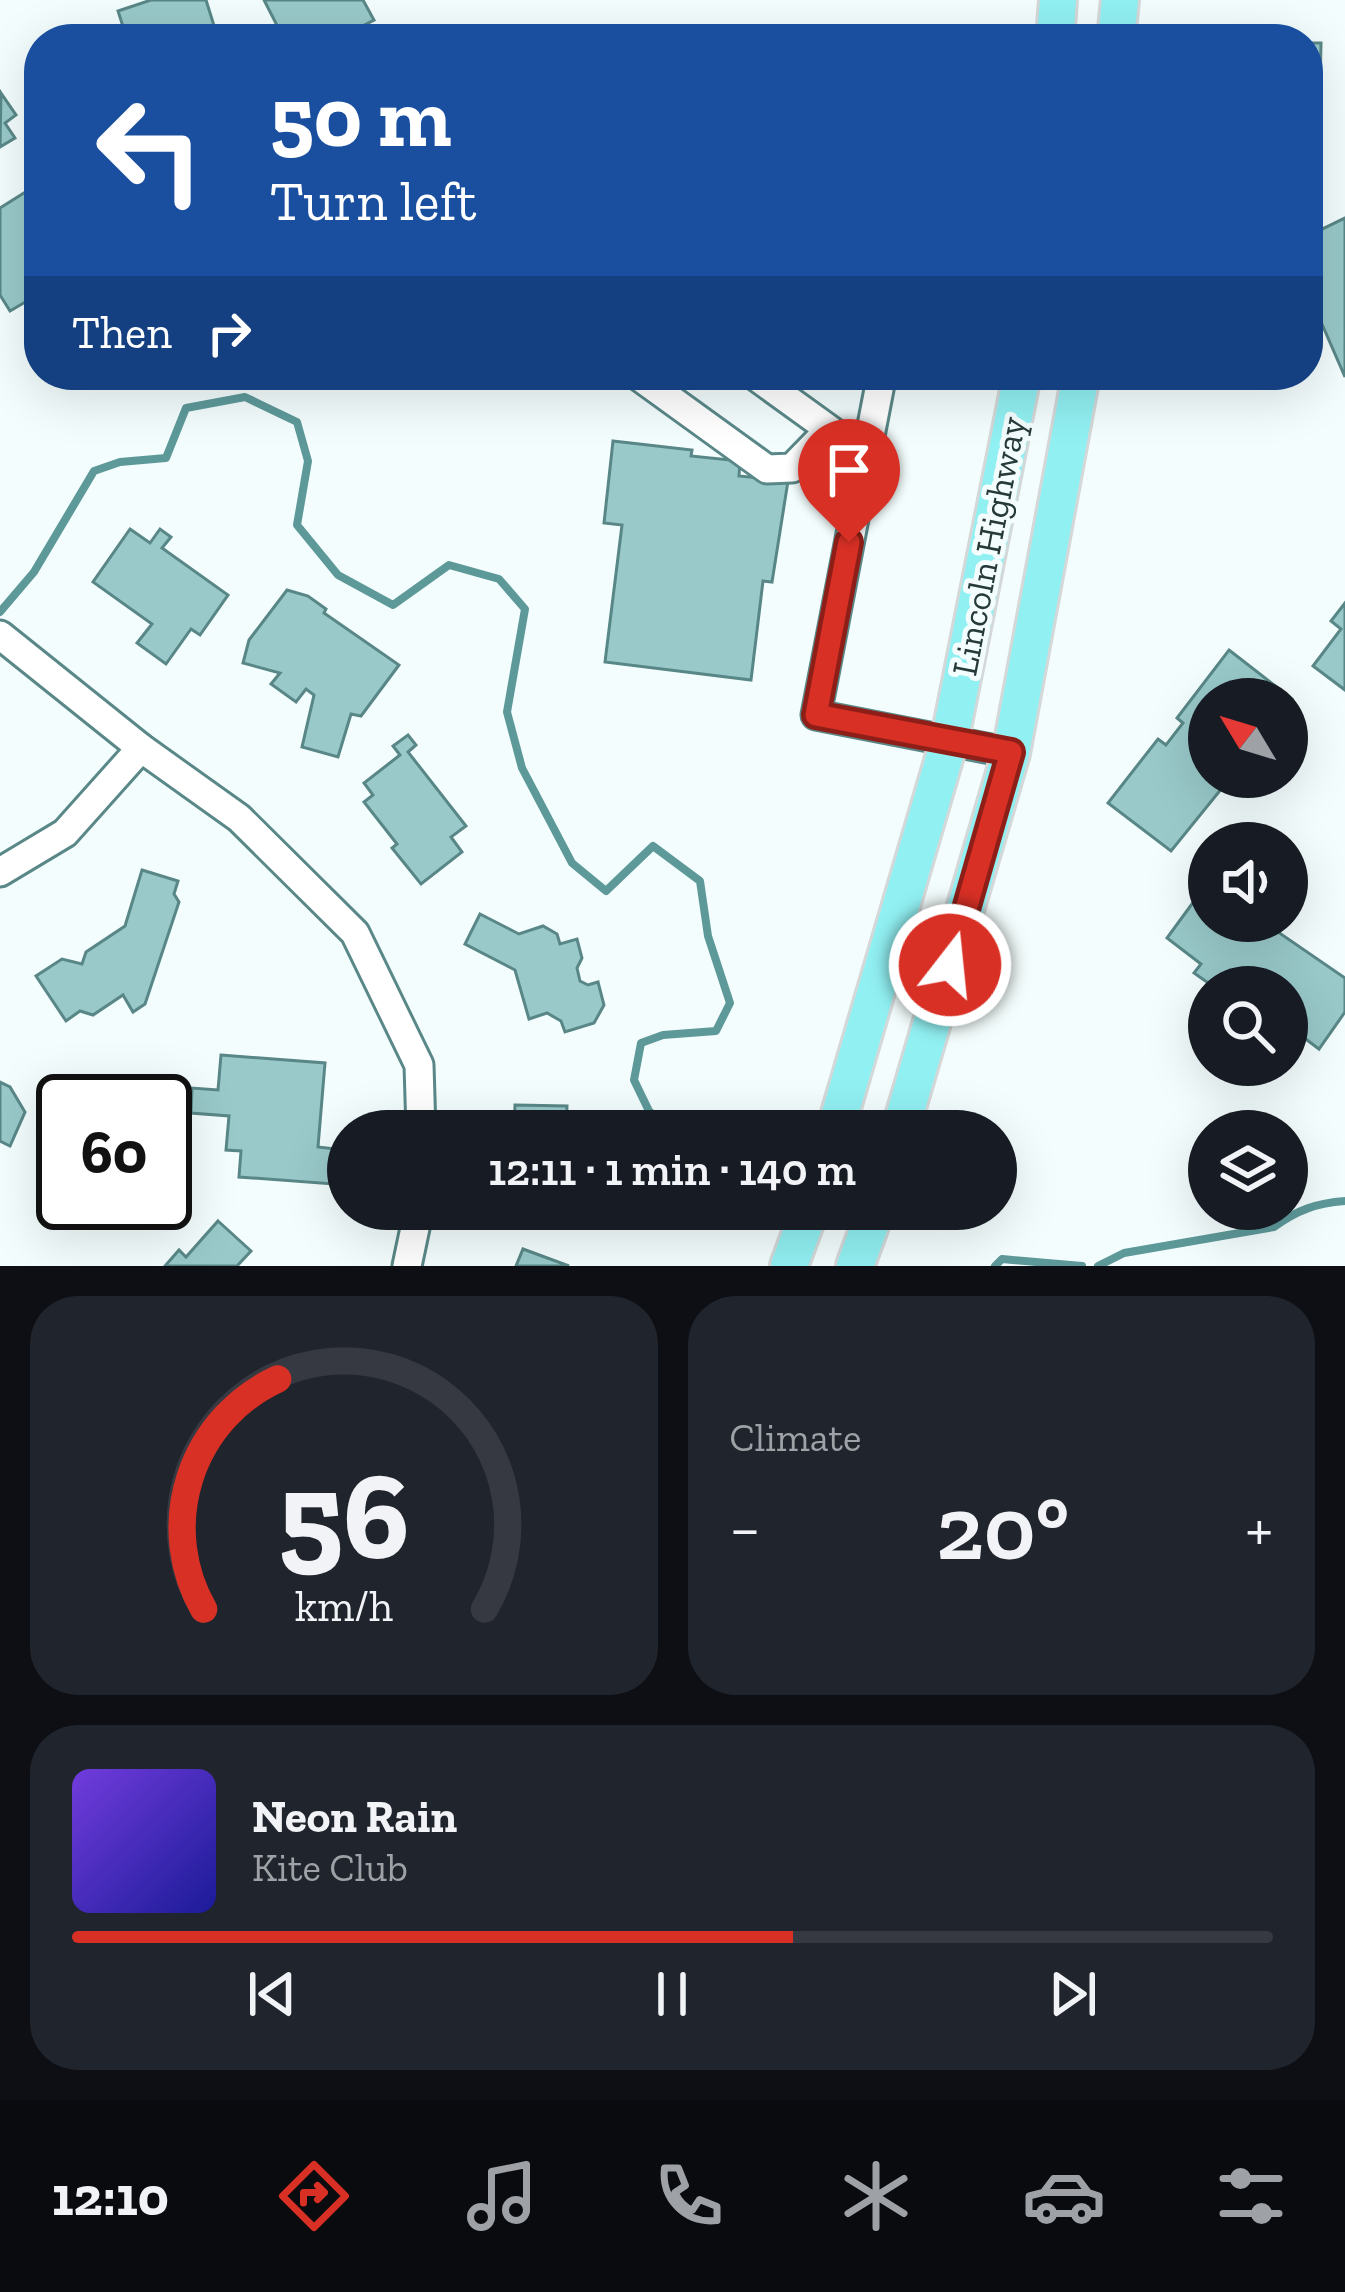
<!DOCTYPE html>
<html lang="en">
<head>
<meta charset="utf-8">
<style>
  body { margin:0; font-family:"Zilla Slab",serif; background:#20242c; color:#f1f3f6; height:100vh; display:flex; flex-direction:column; font-size:45px; white-space:nowrap }
  * { box-sizing:border-box; margin:0 }
  p { font-size:39px; color:#9ea1a6 }
  .icon { flex:none; width:66px; height:66px; fill:none; stroke:currentColor; stroke-width:2; stroke-linecap:round; stroke-linejoin:round }
  .map { position:relative; height:1266px; overflow:hidden }
  .drawer { display:flex; flex-direction:column; gap:30px; padding:30px; background:#0d0f14; flex:1 }
  .drawer>* { flex:none }
  .banner { position:absolute; left:24px; top:24px; width:1299px; height:366px; border-radius:48px; box-shadow:0 12px 48px #0002; background:#1a4fa0; color:#fff; overflow:hidden }
  .needle { width:78px; rotate:308deg }
  .controls { position:absolute; left:1188px; top:678px; display:grid; gap:24px }
  .controls a { display:grid; place-items:center; width:120px; height:120px; border-radius:50%; background:#171b24; box-shadow:0 12px 48px #0002; font-size:60px }
  .speed { position:absolute; left:36px; top:1074px; display:flex; gap:24px; font-size:60px; font-weight:700; text-align:center }
  .speed>* { display:grid; place-content:center; width:156px; height:156px; border-radius:50%; background:#171b24; box-shadow:0 12px 48px #0002; line-height:1 }
  .speed .limit { border:6px solid #111; border-radius:18px; background:#fff; color:#111 }
  .pin { position:absolute; display:grid; place-items:center; width:102px; height:102px; color:#fff; margin:-123px -51px; border-radius:50% 50% 50% 0; rotate:-45deg; box-shadow:0 0 12px #0007 }
  .pin .icon { rotate:45deg }
  .me { position:absolute; width:132px; margin:-66px; rotate:16deg; stroke-linejoin:round; filter:drop-shadow(0 0 9px #0008) }
  .turn { display:flex; align-items:center; gap:42px; height:252px; padding:0 48px; font-size:54px }
  .turn .icon { width:156px; height:156px; stroke-width:2.5 }
  .turn b { display:block; font-size:84px; line-height:102px }
  .then { display:flex; align-items:center; height:114px; padding:0 48px; background:#0003; gap:24px; font-size:45px }
  .big { font-size:90px; font-weight:600; line-height:1.1 }
  .drawer .tile { flex:1; display:flex; flex-direction:column; justify-content:center; gap:18px; min-width:0; padding:0 42px; border-radius:48px; background:#20242c }
  .drawer .dial { align-items:center; gap:0 }
  .dial svg { height:312px; overflow:visible; fill:none; stroke:#363941; stroke-width:7; stroke-linecap:round; text-anchor:middle }
  .dial text { fill:#f1f3f6; stroke:none }
  .song { display:flex; align-items:center; gap:36px }
  .cover { width:144px; height:144px; border-radius:18px; background:linear-gradient(135deg,hsl(260 70% 55%),hsl(240 70% 35%)) }
  .played { height:12px; border-radius:6px; background:linear-gradient(90deg,#d93025 60%,#363941 60%) }
  .keys { display:flex; justify-content:space-around; direction:ltr }
  .heat { display:flex; justify-content:space-between; align-items:center; font-size:66px; direction:ltr }
  .drawer .tiles { flex:1; display:grid; gap:30px; grid-template-columns:1fr 1fr }
  .tile:last-child { grid-column:span 2 }
  .trip { position:absolute; left:327px; top:1110px; width:690px; height:120px; border-radius:60px; background:#171b24; box-shadow:0 12px 48px #0002; font-weight:600; line-height:120px; text-align:center }
  .menu { display:flex; height:192px; justify-content:space-around; align-items:center; background:#090b0e; color:#9ea1a6 }
  .menu .icon { width:84px; height:84px }
  .menu .selected { color:#d93025 }
  .menu b { font-size:54px; color:#f1f3f6 }
  .map>svg:first-child { display:block }
  .lines { fill:none; stroke-linecap:round; stroke-linejoin:round }
  .stream { stroke:#5e999a; stroke-width:8 }
  .building { fill:#99c9c9; stroke:#598787; stroke-width:3 }
  .minor-casing { stroke:#5a8888; stroke-width:33 }
  .major-casing { stroke:#d4d8d8; stroke-width:42 }
  .minor { stroke:#fff; stroke-width:27 }
  .major { stroke:#91f0f2; stroke-width:36 }
  .route-casing { stroke:#8d1f18; stroke-width:30 }
  .route { stroke:#d93025; stroke-width:21 }
  .labels { text-anchor:middle; stroke-width:10; stroke-linejoin:round; paint-order:stroke }
  .street-label { font-size:36px; fill:#273a3a; stroke:#f4fdfd }
</style>
</head>
<body>
<div class="map">
<svg width="1345" height="1266" viewBox="0 0 1345 1266">
  <rect width="100%" height="100%" fill="#f4fdfd"/>
  <g class="lines">
    <!-- stream -->
    <g class="stream">
      <path d="M 0,612 L 34,572 L 94,471 L 120,462 L 166,458 L 186,408 L 245,397 L 297,422 L 308,461 L 297,525 L 338,575 L 393,605 L 449,565 L 499,579 L 525,609 L 507,712 L 522,768 L 572,863 L 606,891 L 653,846 L 700,881 L 708,936 L 730,1003 L 716,1031 L 663,1035 L 641,1043 L 634,1080 L 649,1111 L 674,1131"/>
      <path d="M 750,1209 L 760,1215"/>
      <path d="M 995,1266 L 1002,1259 L 1082,1266"/>
      <path d="M 1098,1266 L 1124,1253 L 1274,1227 C 1297,1210 1317,1203 1345,1201"/>
    </g>
  </g>
  <!-- building -->
  <g class="building">
    <path d="M 151,0 L 206,0 L 216,32 L 195,39 L 127,39 L 118,11 Z"/>
    <path d="M 264,0 L 363,0 L 374,20 L 337,39 L 284,39 Z"/>
    <path d="M 1308,43 L 1321,43 L 1318,185 L 1308,185 Z"/>
    <path d="M 1,93 L 16,115 L 5,123 L 15,138 L 0,147 Z"/>
    <path d="M 27,191 L 39,210 L 39,294 L 10,311 L 0,295 L 0,208 Z"/>
    <path d="M 1345,218 L 1345,377 L 1308,292 L 1308,236 Z"/>
    <path d="M 613,441 L 692,450 L 691,456 L 740,461 L 739,476 L 788,481 L 772,582 L 763,581 L 751,680 L 605,662 L 622,525 L 604,523 Z"/>
    <path d="M 130,529 L 150,543 L 160,529 L 171,537 L 162,548 L 228,595 L 200,635 L 191,629 L 166,664 L 137,643 L 152,624 L 93,582 Z"/>
    <path d="M 287,590 L 308,596 L 326,609 L 324,613 L 399,665 L 361,716 L 351,714 L 338,757 L 302,747 L 314,695 L 306,689 L 296,702 L 271,684 L 280,673 L 243,663 L 249,640 Z"/>
    <path d="M 1345,603 L 1345,690 L 1313,666 L 1341,629 L 1331,621 Z"/>
    <path d="M 1229,650 L 1292,699 L 1287,706 L 1287,699 L 1209,699 L 1209,777 L 1231,777 L 1171,851 L 1108,803 L 1158,739 L 1166,745 L 1183,723 L 1177,718 Z"/>
    <path d="M 408,735 L 416,745 L 408,752 L 466,826 L 451,837 L 462,852 L 421,884 L 392,848 L 397,844 L 364,802 L 373,795 L 364,783 L 400,755 L 393,746 Z"/>
    <path d="M 142,870 L 178,881 L 174,894 L 179,902 L 145,1004 L 133,1012 L 123,995 L 93,1015 L 80,1011 L 66,1021 L 36,976 L 62,959 L 82,964 L 86,952 L 125,926 Z"/>
    <path d="M 1208,882 L 1209,921 L 1262,921 L 1345,978 L 1345,1012 L 1319,1049 L 1287,1025 L 1287,987 L 1242,987 L 1234,981 L 1230,987 L 1214,987 L 1194,973 L 1201,964 L 1167,938 Z"/>
    <path d="M 480,914 L 519,934 L 543,926 L 557,934 L 560,944 L 577,939 L 582,958 L 577,968 L 580,981 L 588,985 L 598,982 L 604,1005 L 594,1023 L 565,1032 L 561,1021 L 547,1013 L 529,1019 L 515,970 L 465,944 Z"/>
    <path d="M 221,1055 L 325,1063 L 318,1147 L 336,1149 L 333,1184 L 239,1177 L 241,1151 L 226,1150 L 229,1116 L 191,1113 L 192,1088 L 218,1090 Z"/>
    <path d="M 0,1082 L 10,1087 L 25,1112 L 10,1146 L 0,1141 Z"/>
    <path d="M 515,1105 L 567,1106 L 566,1131 L 514,1131 Z"/>
    <path d="M 218,1221 L 251,1251 L 237,1266 L 165,1266 L 179,1250 L 186,1257 Z"/>
    <path d="M 523,1249 L 569,1266 L 516,1266 Z"/>
  </g>
  <g class="lines">
    <!-- minor casing -->
    <g class="minor-casing">
      <g id="minor">
        <path d="M 637,375 L 767,469 L 792,468 L 828,431"/>
        <path d="M 754,375 L 866,456"/>
        <path d="M 875,375 L 881,379 L 816,715 L 1011,753"/>
        <path d="M 0,635 L 141,748 L 239,818 L 355,933 L 419,1065 L 421,1131"/>
        <path d="M 0,872 L 65,833 L 141,748"/>
        <path d="M 407,1266 L 419,1209"/>
      </g>
    </g>
    <!-- major casing -->
    <g class="major-casing">
      <g id="major">
        <path d="M 1055,39 L 1058,0"/>
        <path d="M 1116,39 L 1120,0"/>
        <path d="M 835,1131 L 950,738 L 1022,375"/>
        <path d="M 900,1131 L 1011,753 L 1081,375"/>
        <path d="M 789,1266 L 810,1209"/>
        <path d="M 855,1266 L 876,1209"/>
      </g>
    </g>
    <!-- minor -->
    <use href="#minor" class="minor"/>
    <!-- major -->
    <use href="#major" class="major"/>
  </g>
  <g class="lines">
    <!-- route casing -->
    <g class="route-casing">
      <path id="route" d="M 849,542 L 816,715 L 1011,752 L 950,965"/>
    </g>
    <!-- route -->
    <use href="#route" class="route"/>
  </g>
  <g class="labels">
    <!-- street labels -->
    <g class="street-label">
      <text transform="translate(988 546) rotate(-79)" y="13">Lincoln Highway</text>
    </g>
  </g>
</svg>
<div class="controls">
<a><svg class="needle" viewBox="-14 -14 28 28"><path d="M0-13l5 13h-10z" fill="#e53935"/><path d="M0 13l5-13h-10z" fill="#9ea1a6"/></svg></a>
<a><svg class="icon" aria-label="sound" viewBox="0 0 24 24"><path d="M4 9h4l5-4v14l-5-4H4zM17 9q2 3 0 6"/></svg></a>
<a><svg class="icon" aria-label="search" viewBox="0 0 24 24"><circle cx="10" cy="10" r="6"/><path d="M15 15l6 6"/></svg></a>
<a><svg class="icon" aria-label="layers" viewBox="0 0 24 24"><path d="M12 4l9 5-9 5-9-5zM3 14l9 5 9-5"/></svg></a>
</div>
<div class="speed"><div class="limit">60</div></div>
<div class="pin" style="left:849px;top:542px;background:#d93025"><svg class="icon" aria-label="arrive" viewBox="0 0 24 24"><path d="M6 21V4h12l-3 4 3 4H6"/></svg></div>
<svg class="me" style="left:950px;top:965px" viewBox="-20 -20 40 40"><circle r="17" fill="#d93025" stroke="#fff" stroke-width="3"/><path d="M0-11L8 9 0 5-8 9z" fill="#fff"/></svg>
<div class="trip">12:11 · 1 min · 140 m</div>
<div class="banner">
<div class="turn"><svg class="icon" aria-label="left" viewBox="0 0 24 24"><path d="M17 20v-9H6M10 6l-5 5 5 5"/></svg><div><b>50 m</b>Turn left</div></div>
<div class="then">Then<svg class="icon" aria-label="right" viewBox="0 0 24 24"><path d="M7 20v-9h11M14 6l5 5-5 5"/></svg></div>
</div>
</div>
<section class="drawer">
<div class="tiles">
<div class="tile dial"><svg viewBox="0 0 100 80">
<path d="M14 69A42 42 0 1 1 86 69"/>
<path d="M14 69A42 42 0 0 1 33 10" stroke="#d93025"/>
<text x="50" y="56" font-size="32" font-weight="700">56</text>
<text x="50" y="72" font-size="11">km/h</text>
</svg></div>
<div class="tile"><p>Climate</p>
<div class="heat"><a>−</a><b class="big">20°</b><a>+</a></div>
</div>
<div class="tile">
<div class="song"><i class="cover"></i><div><b>Neon Rain</b><p>Kite Club</p></div></div>
<div class="played"></div>
<div class="keys"><svg class="icon" aria-label="previous" viewBox="0 0 24 24"><path d="M18 5L8 12l10 7zM5 5v14"/></svg><svg class="icon" aria-label="pause" viewBox="0 0 24 24"><path d="M8 5v14M16 5v14"/></svg><svg class="icon" aria-label="next" viewBox="0 0 24 24"><path d="M6 5l10 7-10 7zM19 5v14"/></svg></div>
</div>
</div>
</section>
<nav class="menu">
<b>12:10</b>
<svg class="icon selected" aria-label="directions" viewBox="0 0 24 24"><path d="M12 3l9 9-9 9-9-9zM9 14v-3h6M13 9l2 2-2 2"/></svg>
<svg class="icon" aria-label="music" viewBox="0 0 24 24"><path d="M9 18V5l10-2v13"/><circle cx="6" cy="18" r="3"/><circle cx="16" cy="16" r="3"/></svg>
<svg class="icon" aria-label="phone" viewBox="0 0 24 24"><path d="M5 4h4l2 5-3 2q2 4 5 5l2-3 5 2v4C11 20 4 13 5 4z"/></svg>
<svg class="icon" aria-label="climate" viewBox="0 0 24 24"><path d="M12 3v18M4 7l16 10M4 17L20 7"/></svg>
<svg class="icon" aria-label="car" viewBox="0 0 24 24"><path d="M5 17H2v-5l4-1 3-4h7l3 4 3 1v5h-3M9 17h6M6 11h13"/><circle cx="7" cy="17" r="2"/><circle cx="17" cy="17" r="2"/></svg>
<svg class="icon" aria-label="filters" viewBox="0 0 24 24"><path d="M4 7h16M4 17h16"/><circle cx="9" cy="7" r="2"/><circle cx="15" cy="17" r="2"/></svg>
</nav>
</body>
</html>
